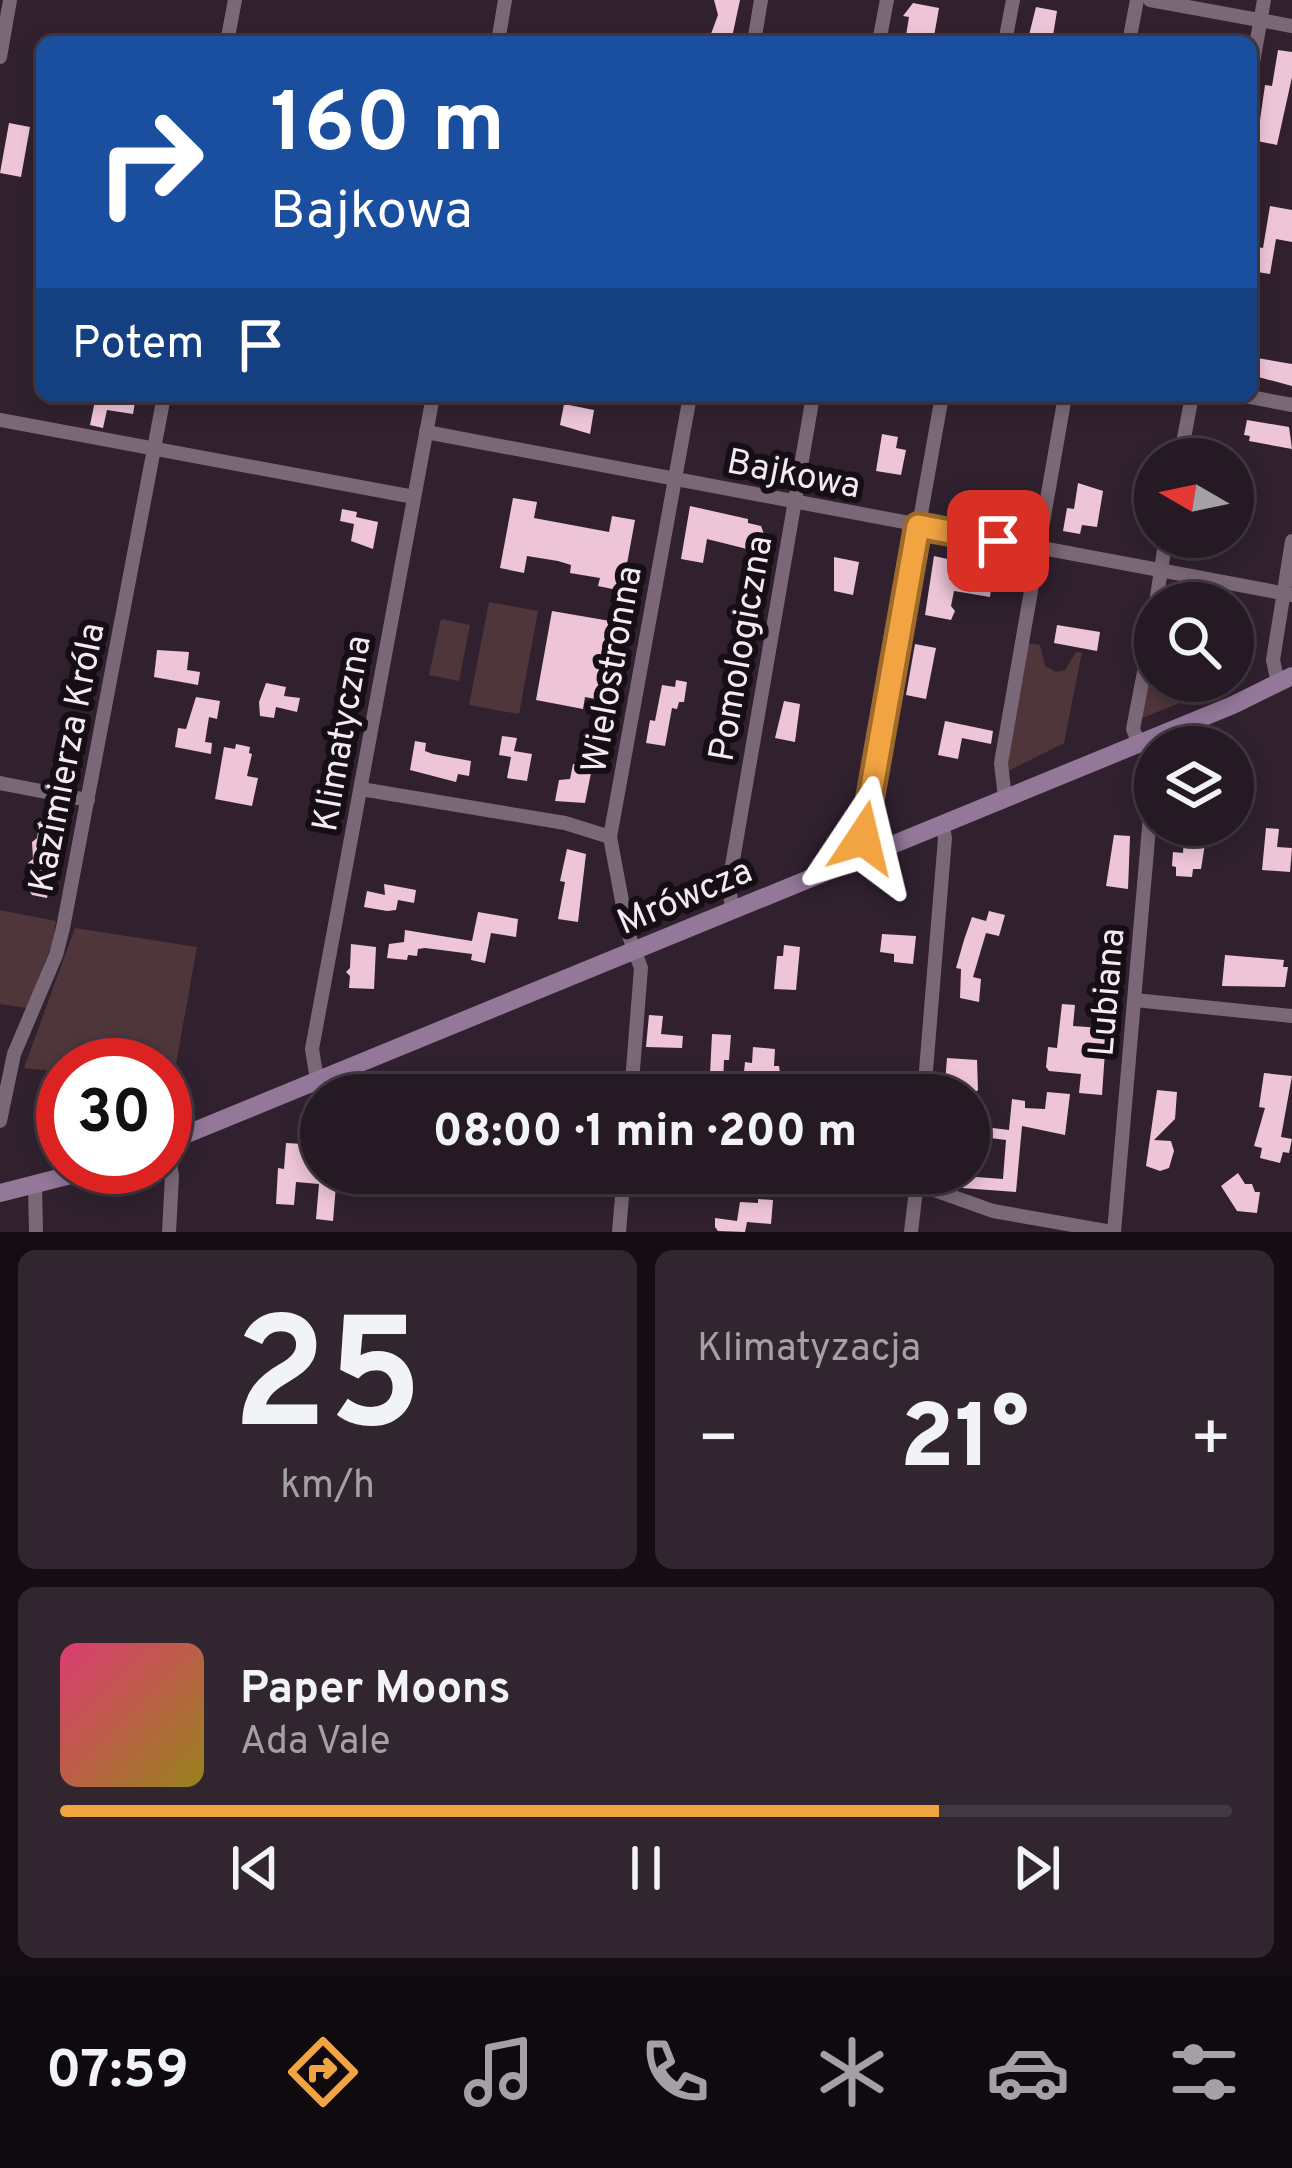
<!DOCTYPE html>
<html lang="pl">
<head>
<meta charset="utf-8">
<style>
  body { margin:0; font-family:Overpass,sans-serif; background:#312630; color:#f1f3f6; height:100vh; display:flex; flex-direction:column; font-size:45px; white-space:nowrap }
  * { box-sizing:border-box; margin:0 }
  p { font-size:39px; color:#a3a0a6 }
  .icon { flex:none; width:66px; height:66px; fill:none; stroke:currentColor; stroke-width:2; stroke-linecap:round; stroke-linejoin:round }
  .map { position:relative; height:1232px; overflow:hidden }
  .drawer { display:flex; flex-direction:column; gap:18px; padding:18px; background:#140e13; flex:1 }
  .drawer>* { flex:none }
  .hud { position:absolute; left:36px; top:36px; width:1221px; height:366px; border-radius:18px; box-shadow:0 6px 18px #0003,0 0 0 3px #423841; background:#1a4fa0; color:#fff; overflow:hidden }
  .needle { width:78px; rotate:279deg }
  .buttons { position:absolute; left:1134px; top:438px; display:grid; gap:24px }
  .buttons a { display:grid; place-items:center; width:120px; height:120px; border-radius:50%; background:#251923; box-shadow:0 6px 18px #0003,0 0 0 3px #423841; font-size:60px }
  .speed { position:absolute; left:36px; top:1038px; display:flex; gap:24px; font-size:60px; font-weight:700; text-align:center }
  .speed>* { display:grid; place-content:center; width:156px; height:156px; border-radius:50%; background:#251923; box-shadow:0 6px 18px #0003,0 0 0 3px #423841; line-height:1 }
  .speed .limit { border:18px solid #d22; background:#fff; color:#111 }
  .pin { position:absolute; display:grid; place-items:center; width:102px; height:102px; color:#fff; margin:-51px; border-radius:24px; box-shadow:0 6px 18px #0006 }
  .me { position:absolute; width:132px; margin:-66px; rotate:10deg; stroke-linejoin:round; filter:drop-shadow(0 0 9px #0008) }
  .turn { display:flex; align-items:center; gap:42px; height:252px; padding:0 36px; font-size:54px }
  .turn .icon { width:156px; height:156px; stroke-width:2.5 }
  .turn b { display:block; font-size:84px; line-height:102px }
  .then { display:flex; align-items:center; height:114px; padding:0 36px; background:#0003; gap:24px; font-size:45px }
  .big { font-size:90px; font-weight:800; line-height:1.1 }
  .drawer .widget { flex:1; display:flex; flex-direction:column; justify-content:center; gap:18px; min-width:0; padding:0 42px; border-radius:18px; background:#312630 }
  .drawer .dial { align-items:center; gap:0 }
  .dial b { font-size:156px; line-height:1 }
  .song { display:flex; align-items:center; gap:36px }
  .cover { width:144px; height:144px; border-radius:18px; background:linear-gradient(135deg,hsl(340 70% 55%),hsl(50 70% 35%)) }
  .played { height:12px; border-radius:6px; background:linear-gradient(90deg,#f3a442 75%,#423841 75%) }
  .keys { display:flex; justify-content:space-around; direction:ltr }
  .heat { display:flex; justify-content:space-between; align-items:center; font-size:66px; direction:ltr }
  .drawer .tiles { flex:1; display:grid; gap:18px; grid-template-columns:1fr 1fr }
  .widget:last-child { grid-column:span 2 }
  .trip { position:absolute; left:300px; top:1074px; width:690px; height:120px; border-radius:60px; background:#251923; box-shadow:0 6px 18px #0003,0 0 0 3px #423841; font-weight:800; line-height:120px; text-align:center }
  .tab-bar { display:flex; height:192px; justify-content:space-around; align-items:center; background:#0f0a0e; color:#a3a0a6 }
  .tab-bar .icon { width:84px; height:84px }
  .tab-bar .active { color:#f3a442 }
  .tab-bar b { font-size:54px; color:#f1f3f6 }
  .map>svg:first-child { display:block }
  .green { fill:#4f363a }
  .building { fill:#edc5d7 }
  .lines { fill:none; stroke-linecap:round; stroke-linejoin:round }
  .street { stroke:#7a6777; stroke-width:14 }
  .secondary { stroke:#93789a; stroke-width:18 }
  .route-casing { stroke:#9e6b2b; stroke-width:30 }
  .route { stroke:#f3a442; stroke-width:21 }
  .labels { text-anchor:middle; stroke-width:12; stroke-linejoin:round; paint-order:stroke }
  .street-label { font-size:36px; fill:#f5eaf3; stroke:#150e14 }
</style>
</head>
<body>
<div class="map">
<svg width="1292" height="1232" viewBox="0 0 1292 1232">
  <rect width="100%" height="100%" fill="#31212f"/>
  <!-- green -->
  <g class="green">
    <path d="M 489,602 L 538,611 L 519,714 L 469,705 Z"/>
    <path d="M 441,619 L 470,625 L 459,681 L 429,675 Z"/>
    <path d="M 1155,632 L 1155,681 L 1206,681 L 1204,693 L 1140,719 Z"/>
    <path d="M 1028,643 L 1040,645 L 1045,666 L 1056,672 L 1065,670 L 1076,652 L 1082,652 L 1064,743 L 1006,772 Z"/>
    <path d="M 0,910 L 56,921 L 52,944 L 27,1008 L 0,1004 Z"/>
    <path d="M 75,928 L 197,947 L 171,1092 L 165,1091 L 165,1065 L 63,1065 L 63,1072 L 24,1068 Z"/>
  </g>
  <!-- building -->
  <g class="building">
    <path d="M 714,0 L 740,0 L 731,42 L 708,42 L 718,15 Z"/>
    <path d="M 913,3 L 939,8 L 933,42 L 905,42 L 909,17 L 903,16 Z"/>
    <path d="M 1036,7 L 1057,11 L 1052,42 L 1028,39 Z"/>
    <path d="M 1278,50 L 1292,52 L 1292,77 L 1277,145 L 1257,141 L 1265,85 L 1272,86 Z"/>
    <path d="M 9,123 L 30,127 L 21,177 L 0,173 Z"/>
    <path d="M 1270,206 L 1292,210 L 1292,242 L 1276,239 L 1270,274 L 1251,271 L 1252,246 L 1263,248 Z"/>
    <path d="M 1251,357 L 1292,364 L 1292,386 L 1251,375 Z"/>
    <path d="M 96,396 L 136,396 L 133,414 L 107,410 L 103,428 L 90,425 Z"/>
    <path d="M 564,404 L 594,410 L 590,434 L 560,425 Z"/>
    <path d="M 1247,420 L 1289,427 L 1292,449 L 1249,441 L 1250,436 L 1244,435 Z"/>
    <path d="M 882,434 L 898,437 L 896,448 L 906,450 L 901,475 L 876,471 Z"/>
    <path d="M 1078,483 L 1103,491 L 1097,527 L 1082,525 L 1080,534 L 1063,531 L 1067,508 L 1074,509 Z"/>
    <path d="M 513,498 L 537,502 L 534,518 L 609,532 L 612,516 L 635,520 L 622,591 L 598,586 L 600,578 L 570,573 L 571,565 L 558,561 L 527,556 L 524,573 L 500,568 Z"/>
    <path d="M 690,506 L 748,519 L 748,523 L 761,526 L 765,537 L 763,553 L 707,539 L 703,563 L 681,559 Z"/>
    <path d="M 342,509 L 357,512 L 356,517 L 378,522 L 373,549 L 351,541 L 354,524 L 340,521 Z"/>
    <path d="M 934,556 L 952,560 L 949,579 L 981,584 L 984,569 L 1004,572 L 1000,591 L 991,589 L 990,597 L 954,591 L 951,606 L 955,611 L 951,620 L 925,615 Z"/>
    <path d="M 834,557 L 859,562 L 853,595 L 834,591 Z"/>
    <path d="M 552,611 L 616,622 L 601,700 L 585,697 L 583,709 L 536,700 Z"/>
    <path d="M 1057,625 L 1100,632 L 1097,651 L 1054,643 Z"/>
    <path d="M 915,644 L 936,648 L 926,699 L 906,695 Z"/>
    <path d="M 157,650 L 189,652 L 187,670 L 200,672 L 198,685 L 154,677 Z"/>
    <path d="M 676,680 L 687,682 L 684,702 L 679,702 L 677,709 L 672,708 L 665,746 L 646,743 L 650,720 L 655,721 L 662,685 L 675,687 Z"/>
    <path d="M 266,683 L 286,687 L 284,696 L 300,698 L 297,712 L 276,707 L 274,718 L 260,716 L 259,702 Z"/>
    <path d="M 196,697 L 220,701 L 217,719 L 209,717 L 205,742 L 212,743 L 211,754 L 175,747 L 178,728 L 186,729 Z"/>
    <path d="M 784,701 L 800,704 L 795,742 L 775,738 Z"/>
    <path d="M 945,721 L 993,731 L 991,744 L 962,738 L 958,759 L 938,755 Z"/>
    <path d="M 502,736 L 517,738 L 514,751 L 532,754 L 527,781 L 507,778 L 511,757 L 499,755 Z"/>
    <path d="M 415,741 L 426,743 L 425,751 L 433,754 L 471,761 L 469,776 L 458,774 L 456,782 L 410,770 Z"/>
    <path d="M 236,744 L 250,747 L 249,753 L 252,754 L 247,776 L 258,778 L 252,806 L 215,799 L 224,747 L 235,749 Z"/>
    <path d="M 573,764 L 592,768 L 585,803 L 555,801 L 559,780 L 570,779 Z"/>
    <path d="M 47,813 L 63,816 L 47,898 L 32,895 L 24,883 L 32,878 L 39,879 L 28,863 L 33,859 L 32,842 L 37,838 L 39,826 L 36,822 Z"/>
    <path d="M 1185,825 L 1208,825 L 1201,869 L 1193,869 L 1192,877 L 1176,876 L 1176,867 L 1172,866 L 1173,852 L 1183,853 Z"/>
    <path d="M 1266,828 L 1279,829 L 1277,847 L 1292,848 L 1290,872 L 1262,870 Z"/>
    <path d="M 1114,835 L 1130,836 L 1128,889 L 1106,886 Z"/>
    <path d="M 567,849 L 586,854 L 578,922 L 558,919 L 565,882 L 560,881 Z"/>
    <path d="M 384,884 L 416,890 L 414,903 L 398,900 L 396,910 L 387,911 L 364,907 L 367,891 L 385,895 Z"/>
    <path d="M 989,911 L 1005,915 L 999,936 L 986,933 L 973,977 L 981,979 L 979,1002 L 960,998 L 961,969 L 956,968 L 964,940 L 972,917 L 986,921 Z"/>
    <path d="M 478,912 L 518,919 L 516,937 L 491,933 L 485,963 L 471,960 L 472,954 L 425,948 L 418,949 L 417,956 L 408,955 L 407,960 L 387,958 L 389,944 L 404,942 L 405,930 L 472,941 Z"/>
    <path d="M 882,934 L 916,936 L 913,964 L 894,962 L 894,954 L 880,952 Z"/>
    <path d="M 351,944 L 376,947 L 374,989 L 349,988 L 350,976 L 346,972 L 350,968 Z"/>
    <path d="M 784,945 L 800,947 L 796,990 L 774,989 L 777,956 L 783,956 Z"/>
    <path d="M 1225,955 L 1284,960 L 1283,967 L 1288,967 L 1285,987 L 1222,986 Z"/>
    <path d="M 1062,1004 L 1075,1005 L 1073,1026 L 1116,1029 L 1106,1037 L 1102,1095 L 1079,1093 L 1081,1074 L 1049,1071 L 1046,1067 L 1048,1047 L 1057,1048 Z"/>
    <path d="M 649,1015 L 663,1016 L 661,1034 L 683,1036 L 682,1048 L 646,1047 Z"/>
    <path d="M 712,1034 L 731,1035 L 729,1060 L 724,1060 L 723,1085 L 728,1085 L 727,1095 L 709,1095 Z"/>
    <path d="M 753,1047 L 775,1049 L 774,1066 L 779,1066 L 780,1073 L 780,1079 L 771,1082 L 770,1087 L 759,1086 L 759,1094 L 742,1093 L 745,1062 L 752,1063 Z"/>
    <path d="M 947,1058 L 977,1060 L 978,1090 L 972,1095 L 944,1095 Z"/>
    <path d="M 1264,1073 L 1292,1076 L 1281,1137 L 1292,1139 L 1289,1153 L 1283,1152 L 1280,1163 L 1260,1158 L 1262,1148 L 1254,1146 L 1265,1108 L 1259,1107 Z"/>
    <path d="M 1157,1090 L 1177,1092 L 1175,1119 L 1154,1140 L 1171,1141 L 1174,1151 L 1169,1168 L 1160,1171 L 1146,1166 Z"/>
    <path d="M 1047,1092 L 1070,1094 L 1065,1135 L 1022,1126 L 1016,1192 L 962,1188 L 963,1176 L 1003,1179 L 1006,1140 L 975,1136 L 976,1126 L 1009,1130 L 1012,1099 L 1025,1101 L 1025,1108 L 1045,1109 Z"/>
    <path d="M 286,1143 L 321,1145 L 321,1173 L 337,1173 L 333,1221 L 316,1219 L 319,1184 L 296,1182 L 294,1205 L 276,1204 L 278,1168 L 284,1169 Z"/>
    <path d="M 1238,1173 L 1245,1184 L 1252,1184 L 1255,1192 L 1260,1192 L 1257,1213 L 1237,1211 L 1221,1186 Z"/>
    <path d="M 758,1199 L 773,1200 L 771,1224 L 747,1222 L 745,1232 L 718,1231 L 715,1227 L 715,1218 L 737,1221 L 740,1202 L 758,1203 Z"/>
  </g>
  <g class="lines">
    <!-- street -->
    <g class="street">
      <path d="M 1150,0 L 1292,26"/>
      <path d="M 227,42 L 235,0"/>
      <path d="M 498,42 L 505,0"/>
      <path d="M 754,42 L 761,0"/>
      <path d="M 879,42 L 887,0"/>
      <path d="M 1005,42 L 1013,0"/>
      <path d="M 1129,42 L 1137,0"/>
      <path d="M 0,57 L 10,0"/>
      <path d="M 1251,74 L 1264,0"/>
      <path d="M 1245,396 L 1292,405"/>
      <path d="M 0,420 L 414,497"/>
      <path d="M 426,432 L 1292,595"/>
      <path d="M 1180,459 L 1192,396"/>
      <path d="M 1156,603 L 1166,537"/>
      <path d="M 1278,683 L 1273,660 L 1292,541"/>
      <path d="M 1139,744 L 1133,729 L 1155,615"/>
      <path d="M 0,783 L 88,800"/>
      <path d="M 361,789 L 565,823 L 610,837"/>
      <path d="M 1005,798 L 1001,763 L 1065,396"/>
      <path d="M 866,855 L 863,838 L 942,396"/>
      <path d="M 732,910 L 729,883 L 813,396"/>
      <path d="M 1135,1000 L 1292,1016"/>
      <path d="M 317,1080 L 312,1049 L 433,396"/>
      <path d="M 631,1095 L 641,968 L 628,933 L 610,837 L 690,396"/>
      <path d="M 924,1095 L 945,838 L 942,823"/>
      <path d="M 0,1121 L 14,1054 L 56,955 L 63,928 L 164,396"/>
      <path d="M 167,1143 L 172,1176 L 169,1232"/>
      <path d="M 917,1184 L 993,1211 L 1112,1232"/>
      <path d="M 35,1186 L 36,1232"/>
      <path d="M 619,1232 L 624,1173"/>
      <path d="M 911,1232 L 918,1173"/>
      <path d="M 1114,1232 L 1155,758"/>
    </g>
    <!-- secondary -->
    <g class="secondary">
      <path d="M 165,1143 L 1233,705 L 1292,676"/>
      <path d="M 0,1193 L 102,1167"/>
    </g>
  </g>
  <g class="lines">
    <!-- route casing -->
    <g class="route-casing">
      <path id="route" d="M 863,838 L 918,526 L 998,541"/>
    </g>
    <!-- route -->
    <use href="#route" class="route"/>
  </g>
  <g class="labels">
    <!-- street labels -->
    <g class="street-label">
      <text transform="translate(794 472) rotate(11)" y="13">Bajkowa</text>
      <text transform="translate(739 648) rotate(-80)" y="13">Pomologiczna</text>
      <text transform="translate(610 669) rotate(-80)" y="13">Wielostronna</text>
      <text transform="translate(340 733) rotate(-80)" y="13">Klimatyczna</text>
      <text transform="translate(65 757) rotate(-79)" y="13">Kazimierza Króla</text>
      <text transform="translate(684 895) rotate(-23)" y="13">Mrówcza</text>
      <text transform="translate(1105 992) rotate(-85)" y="13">Lubiana</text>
    </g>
  </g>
</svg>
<div class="buttons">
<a><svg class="needle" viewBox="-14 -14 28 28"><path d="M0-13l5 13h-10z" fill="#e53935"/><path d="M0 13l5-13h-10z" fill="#a3a0a6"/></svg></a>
<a><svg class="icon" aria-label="search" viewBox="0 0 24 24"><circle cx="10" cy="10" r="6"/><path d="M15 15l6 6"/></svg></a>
<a><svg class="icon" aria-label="layers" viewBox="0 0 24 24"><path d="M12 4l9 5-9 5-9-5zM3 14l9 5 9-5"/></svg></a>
</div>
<div class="speed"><div class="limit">30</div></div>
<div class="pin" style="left:998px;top:541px;background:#d93025"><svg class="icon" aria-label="arrive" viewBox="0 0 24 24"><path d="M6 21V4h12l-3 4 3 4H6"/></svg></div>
<svg class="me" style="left:863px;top:838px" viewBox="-20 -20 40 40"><path d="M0-17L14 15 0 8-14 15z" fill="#f3a442" stroke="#fff" stroke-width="4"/></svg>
<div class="trip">08:00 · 1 min · 200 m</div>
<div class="hud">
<div class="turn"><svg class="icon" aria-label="right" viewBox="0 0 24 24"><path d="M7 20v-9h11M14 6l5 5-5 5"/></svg><div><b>160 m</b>Bajkowa</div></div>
<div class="then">Potem<svg class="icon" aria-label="arrive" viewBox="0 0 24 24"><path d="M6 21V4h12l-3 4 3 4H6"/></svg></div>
</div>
</div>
<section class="drawer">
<div class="tiles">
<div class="widget dial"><b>25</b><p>km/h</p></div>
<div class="widget"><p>Klimatyzacja</p>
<div class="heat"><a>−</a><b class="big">21°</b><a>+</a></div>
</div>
<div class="widget">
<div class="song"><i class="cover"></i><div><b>Paper Moons</b><p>Ada Vale</p></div></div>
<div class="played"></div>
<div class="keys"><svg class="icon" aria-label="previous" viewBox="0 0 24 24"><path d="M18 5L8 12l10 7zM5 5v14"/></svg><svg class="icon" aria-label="pause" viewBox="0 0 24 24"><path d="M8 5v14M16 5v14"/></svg><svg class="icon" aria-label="next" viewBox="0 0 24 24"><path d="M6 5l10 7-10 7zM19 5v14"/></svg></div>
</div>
</div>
</section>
<nav class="tab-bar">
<b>07:59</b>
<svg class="icon active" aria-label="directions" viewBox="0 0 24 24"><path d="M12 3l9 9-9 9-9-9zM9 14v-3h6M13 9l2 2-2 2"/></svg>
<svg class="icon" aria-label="music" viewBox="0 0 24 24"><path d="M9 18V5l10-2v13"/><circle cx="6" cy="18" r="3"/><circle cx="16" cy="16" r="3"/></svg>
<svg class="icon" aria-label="phone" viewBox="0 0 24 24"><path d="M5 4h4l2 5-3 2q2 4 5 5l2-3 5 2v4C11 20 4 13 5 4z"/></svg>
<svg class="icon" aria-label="climate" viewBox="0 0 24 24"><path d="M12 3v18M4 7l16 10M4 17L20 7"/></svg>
<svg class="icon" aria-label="car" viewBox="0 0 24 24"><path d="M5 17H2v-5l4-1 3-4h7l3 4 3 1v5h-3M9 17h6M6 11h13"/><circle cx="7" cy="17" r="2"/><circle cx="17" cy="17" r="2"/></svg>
<svg class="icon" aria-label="filters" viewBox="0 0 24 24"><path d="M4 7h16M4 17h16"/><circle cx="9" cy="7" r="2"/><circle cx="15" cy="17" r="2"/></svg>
</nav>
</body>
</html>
